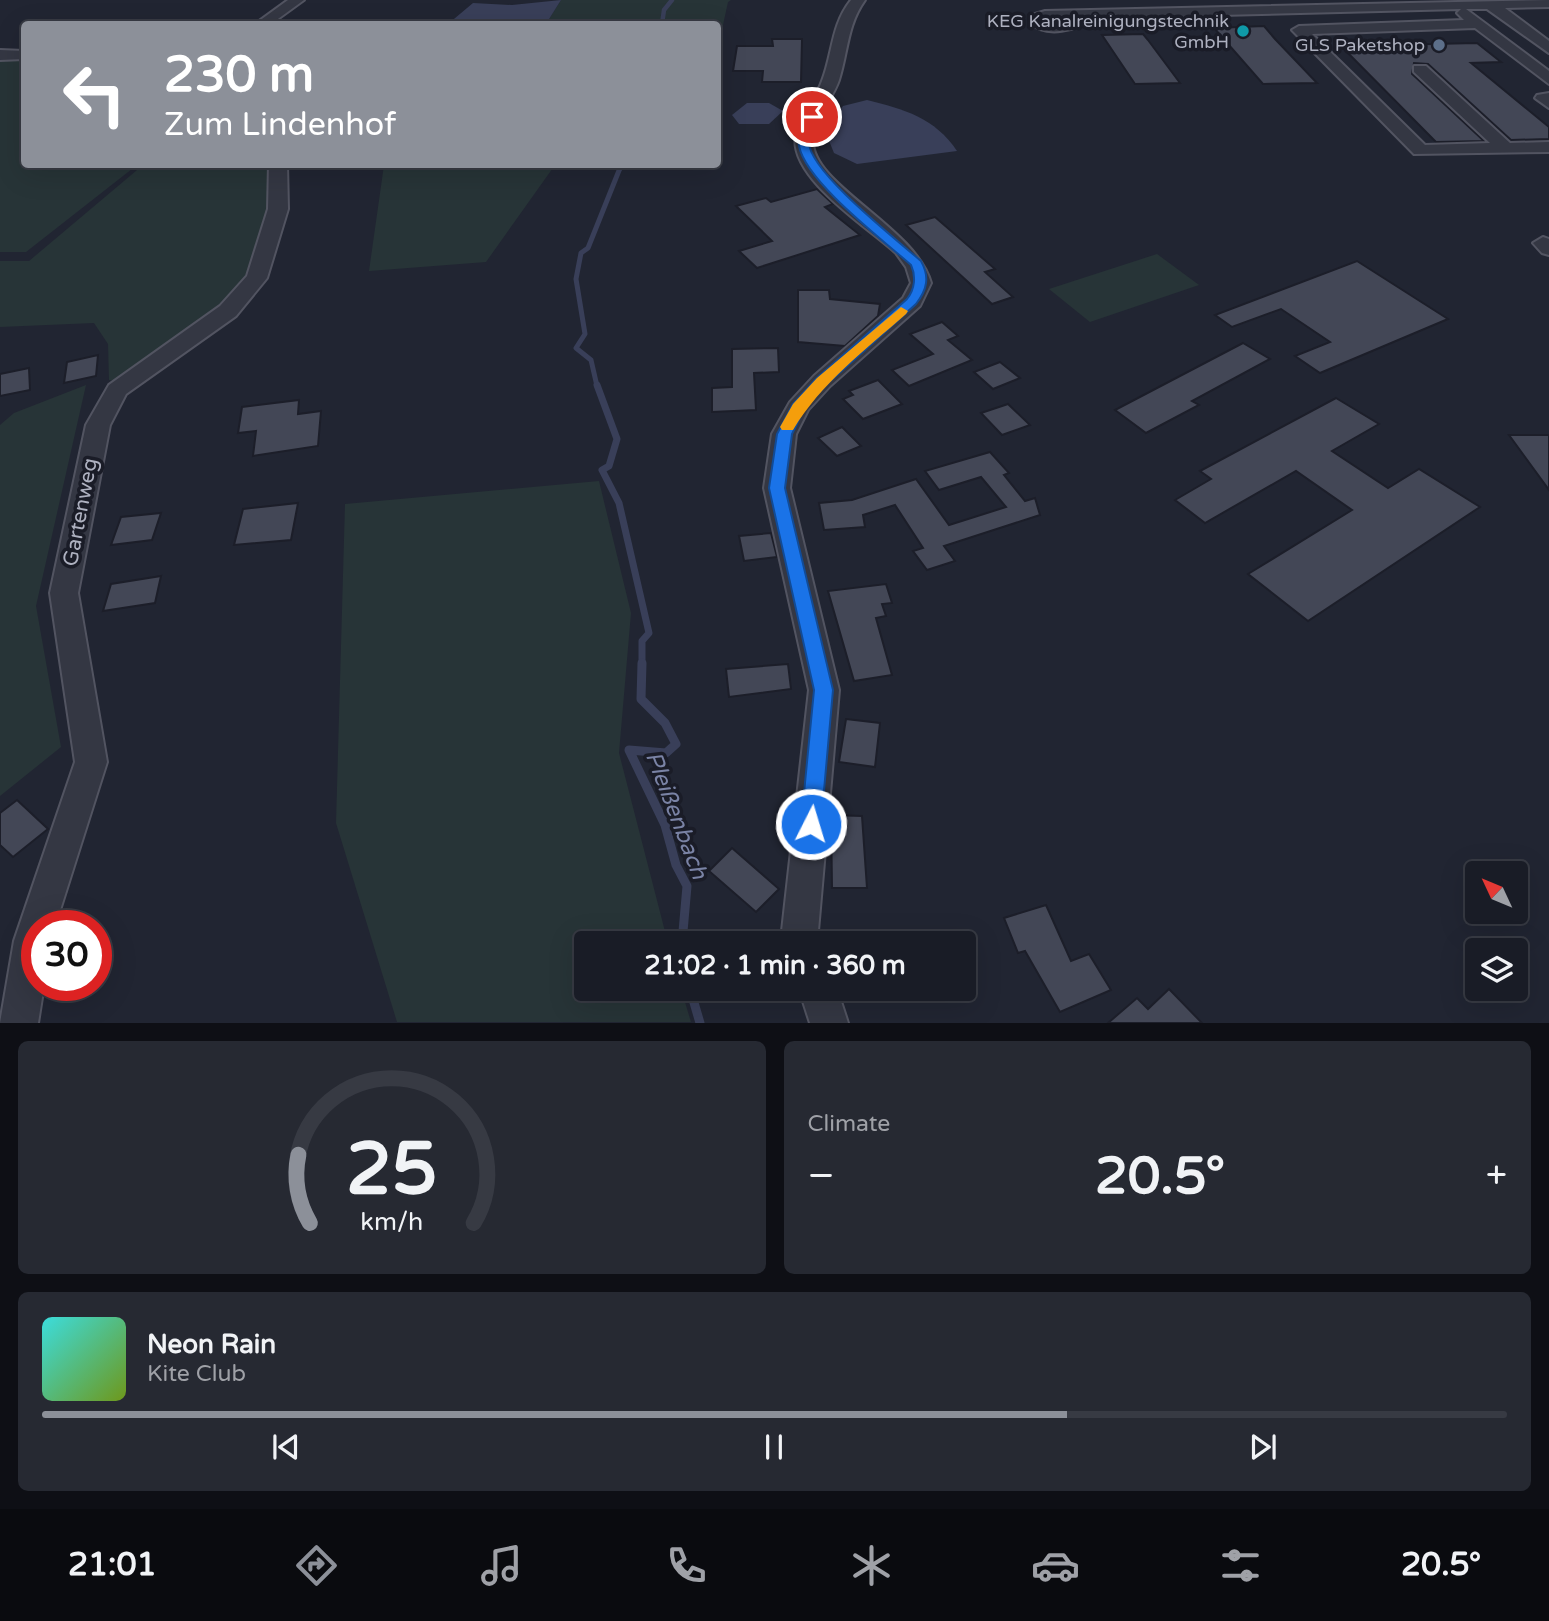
<!DOCTYPE html>
<html lang="en">
<head>
<meta charset="utf-8">
<style>
  body { margin:0; font-family:"Varela Round",sans-serif; background:#262932; color:#f1f3f6; height:100vh; display:flex; flex-direction:column; font-size:26px; white-space:nowrap }
  * { box-sizing:border-box; margin:0 }
  p { font-size:23px; color:#9fa1a7 }
  .icon { flex:none; width:38px; height:38px; fill:none; stroke:currentColor; stroke-width:2; stroke-linecap:round; stroke-linejoin:round }
  .map { position:relative; height:1023px; overflow:hidden }
  .sheet { display:flex; flex-direction:column; gap:18px; padding:18px; background:#0e0f15; flex:1 }
  .sheet>* { flex:none }
  .hud { position:absolute; left:21px; top:21px; width:700px; height:147px; border-radius:7px; box-shadow:0 7px 28px #0002,0 0 0 2px #373a43; background:#8c9099; color:#fff; overflow:hidden }
  .needle { width:46px; rotate:314deg }
  .buttons { position:absolute; left:1465px; top:861px; display:grid; gap:14px }
  .buttons a { display:grid; place-items:center; width:63px; height:63px; border-radius:7px; background:#191c26; box-shadow:0 7px 28px #0002,0 0 0 2px #373a43; font-size:35px }
  .speed { position:absolute; left:21px; top:910px; display:flex; gap:14px; font-size:35px; font-weight:700; text-align:center }
  .speed>* { display:grid; place-content:center; width:91px; height:91px; border-radius:50%; background:#191c26; box-shadow:0 7px 28px #0002,0 0 0 2px #373a43; line-height:1 }
  .speed .limit { border:10px solid #d22; background:#fff; color:#111 }
  .pin { position:absolute; display:grid; place-items:center; width:60px; height:60px; color:#fff; margin:-30px; border:4px solid #fff; border-radius:50%; box-shadow:0 2px 7px #0007 }
  .me { position:absolute; width:77px; margin:-38px; rotate:5deg; stroke-linejoin:round; filter:drop-shadow(0 0 5px #0008) }
  .turn { display:flex; align-items:center; gap:24px; height:147px; padding:0 28px; font-size:32px }
  .turn .icon { width:91px; height:91px; stroke-width:2.5 }
  .turn b { display:block; font-size:49px; line-height:60px }
  .big { font-size:52px; font-weight:700; line-height:1.1 }
  .sheet .card { flex:1; display:flex; flex-direction:column; justify-content:center; gap:10px; min-width:0; padding:0 24px; border-radius:10px; background:#262932 }
  .sheet .dial { align-items:center; gap:0 }
  .dial svg { height:182px; overflow:visible; fill:none; stroke:#373a43; stroke-width:7; stroke-linecap:round; text-anchor:middle }
  .dial text { fill:#f1f3f6; stroke:none }
  .song { display:flex; align-items:center; gap:21px }
  .cover { width:84px; height:84px; border-radius:10px; background:linear-gradient(135deg,hsl(180 70% 55%),hsl(80 70% 35%)) }
  .played { height:7px; border-radius:4px; background:linear-gradient(90deg,#8c9099 70%,#373a43 70%) }
  .keys { display:flex; justify-content:space-around; direction:ltr }
  .heat { display:flex; justify-content:space-between; align-items:center; font-size:38px; direction:ltr }
  .sheet .tiles { flex:1; display:grid; gap:18px; grid-template-columns:1fr 1fr }
  .card:last-child { grid-column:span 2 }
  .trip { position:absolute; left:574px; top:931px; width:402px; height:70px; border-radius:7px; background:#191c26; box-shadow:0 7px 28px #0002,0 0 0 2px #373a43; font-weight:700; line-height:70px; text-align:center }
  .menu { display:flex; height:112px; justify-content:space-around; align-items:center; background:#0a0b0f; color:#9fa1a7 }
  .menu .icon { width:49px; height:49px }
  .menu .current { color:#8c9099 }
  .menu b { font-size:32px; color:#f1f3f6 }
  .map>svg:first-child { display:block }
  .green { fill:#273437 }
  .water { fill:#393f59 }
  .lines { fill:none; stroke-linecap:round; stroke-linejoin:round }
  .stream-far3 { stroke:#393f59; stroke-width:4.5 }
  .stream-far2 { stroke:#393f59; stroke-width:5 }
  .stream-far1 { stroke:#393f59; stroke-width:7 }
  .stream { stroke:#393f59; stroke-width:9 }
  .building { fill:#434756; stroke:#1c1e29; stroke-width:2 }
  .minor-casing { stroke:#525461; stroke-width:4 }
  .minor { fill:#343743; fill-rule:evenodd }
  .route { fill:#1a73e8; stroke:#114b97; stroke-width:2 }
  .slow { fill:#f59e0b }
  .culture-dot { fill:#0f9aa8; stroke:#1a1c27; stroke-width:2.5 }
  .service-dot { fill:#5c6f8a; stroke:#1a1c27; stroke-width:2.5 }
  .labels { text-anchor:middle; stroke-width:7; stroke-linejoin:round; paint-order:stroke }
  .far-poi-label { font-size:18px; fill:#aeb1c0; stroke:#1a1c27; text-anchor:end }
  .street-label { font-size:21px; fill:#aeb1c0; stroke:#1a1c27 }
  .water-label { font-size:23px; font-style:italic; fill:#7a83a5; stroke:#1a1c27 }
</style>
</head>
<body>
<div class="map">
<svg width="1549" height="1023" viewBox="0 0 1549 1023">
  <rect width="100%" height="100%" fill="#212532"/>
  <!-- green -->
  <g class="green">
    <path d="M 561,0 L 731,0 L 728,2 L 718,48 L 718,24 L 546,24 Z"/>
    <path d="M 24,58 L 24,164 L 137,165 L 26,252 L 0,252 L 0,59 Z"/>
    <path d="M 143,165 L 270,165 L 272,209 L 251,281 L 221,313 L 119,382 L 109,380 L 108,344 L 94,323 L 0,327 L 0,261 L 29,261 Z"/>
    <path d="M 384,165 L 384,164 L 555,165 L 486,262 L 369,271 Z"/>
    <path d="M 1157,254 L 1199,285 L 1090,322 L 1049,289 Z"/>
    <path d="M 86,385 L 36,606 L 61,747 L 0,796 L 0,425 L 14,413 Z"/>
    <path d="M 599,481 L 631,613 L 619,753 L 668,943 L 586,943 L 586,989 L 681,989 L 691,1022 L 397,1022 L 336,823 L 345,504 Z"/>
  </g>
  <!-- water -->
  <g class="water">
    <path d="M 561,0 L 546,24 L 448,24 L 473,3 L 512,5 Z"/>
    <path d="M 867,100 C 904,109 935,118 957,151 L 857,164 L 834,153 L 825,131 L 843,106 Z"/>
    <path d="M 747,103 L 769,103 L 783,111 L 769,124 L 739,124 L 732,115 Z"/>
  </g>
  <g class="lines">
    <!-- stream-far3 -->
    <g class="stream-far3">
      <path d="M 662,24 L 664,10 L 672,0"/>
      <path d="M 620,169 L 622,164"/>
    </g>
    <!-- stream-far2 -->
    <path class="stream-far2" d="M 597,386 L 591,360 L 576,348 L 585,334 L 576,279 L 581,253 L 588,248 L 620,168"/>
    <!-- stream-far1 -->
    <path class="stream-far1" d="M 597,385 L 617,439 L 609,466 L 602,470 L 619,503 L 649,633 L 642,641 L 642,665"/>
    <!-- stream -->
    <g class="stream">
      <path d="M 642,663 L 641,699 L 665,723 L 676,744 L 666,753 L 629,750 L 665,825 L 676,865 L 687,886 L 682,943"/>
      <path d="M 690,989 L 700,1023"/>
    </g>
  </g>
  <!-- building -->
  <g class="building">
    <path d="M 1264,26 L 1275,39 L 1317,83 L 1263,84 L 1214,28 Z"/>
    <path d="M 1143,34 L 1148,40 L 1180,83 L 1135,84 L 1102,35 Z"/>
    <path d="M 772,39 L 802,39 L 801,82 L 762,82 L 763,71 L 733,71 L 737,46 L 773,46 Z"/>
    <path d="M 1477,43 L 1501,62 L 1471,63 L 1549,127 L 1549,139 L 1511,140 L 1428,64 L 1414,63 L 1412,74 L 1484,141 L 1436,142 L 1341,46 Z"/>
    <path d="M 817,189 L 833,204 L 825,207 L 860,235 L 757,268 L 739,251 L 772,241 L 736,206 L 766,198 L 771,202 Z"/>
    <path d="M 935,217 L 995,269 L 985,272 L 1013,297 L 992,304 L 906,225 Z"/>
    <path d="M 1357,261 L 1448,319 L 1320,373 L 1295,356 L 1330,342 L 1281,309 L 1232,327 L 1215,315 Z"/>
    <path d="M 798,290 L 829,290 L 830,299 L 880,304 L 878,316 L 845,346 L 798,342 Z"/>
    <path d="M 942,322 L 958,336 L 948,340 L 972,360 L 909,386 L 892,370 L 933,354 L 910,334 Z"/>
    <path d="M 1243,343 L 1270,359 L 1192,401 L 1199,405 L 1146,433 L 1115,410 Z"/>
    <path d="M 778,348 L 779,372 L 754,373 L 756,410 L 712,412 L 712,388 L 732,387 L 732,349 Z"/>
    <path d="M 98,355 L 96,376 L 64,383 L 67,362 Z"/>
    <path d="M 1000,362 L 1020,378 L 993,389 L 974,372 Z"/>
    <path d="M 29,368 L 30,390 L 0,396 L 0,374 Z"/>
    <path d="M 878,380 L 902,404 L 863,419 L 843,399 L 853,395 L 849,391 Z"/>
    <path d="M 1336,398 L 1379,424 L 1332,451 L 1388,488 L 1419,469 L 1480,507 L 1308,621 L 1248,574 L 1352,510 L 1296,471 L 1205,523 L 1175,500 L 1211,479 L 1200,471 Z"/>
    <path d="M 299,400 L 298,414 L 321,411 L 318,446 L 253,456 L 256,431 L 238,433 L 242,407 Z"/>
    <path d="M 1008,404 L 1030,425 L 1002,435 L 981,413 Z"/>
    <path d="M 842,427 L 861,446 L 837,456 L 818,438 Z"/>
    <path d="M 1509,435 L 1549,435 L 1549,490 Z"/>
    <path d="M 990,452 L 1009,473 L 1004,475 L 1025,501 L 1035,498 L 1040,515 L 944,546 L 955,561 L 927,570 L 913,551 L 923,548 L 895,505 L 863,515 L 865,527 L 824,530 L 819,503 L 852,500 L 916,479 L 949,525 L 1006,507 L 981,477 L 939,490 L 925,471 Z"/>
    <path d="M 298,503 L 291,540 L 234,545 L 243,509 Z"/>
    <path d="M 161,513 L 152,540 L 111,545 L 121,517 Z"/>
    <path d="M 771,533 L 777,557 L 744,561 L 739,536 Z"/>
    <path d="M 161,576 L 155,603 L 103,611 L 111,584 Z"/>
    <path d="M 886,584 L 892,603 L 882,604 L 886,616 L 876,618 L 892,675 L 854,681 L 828,591 Z"/>
    <path d="M 788,664 L 791,689 L 729,697 L 726,669 Z"/>
    <path d="M 846,719 L 880,723 L 875,767 L 839,762 Z"/>
    <path d="M 17,800 L 48,829 L 13,857 L 0,845 L 0,813 Z"/>
    <path d="M 831,815 L 862,816 L 867,888 L 832,888 Z"/>
    <path d="M 732,848 L 779,889 L 756,912 L 709,871 Z"/>
    <path d="M 1046,905 L 1071,961 L 1089,954 L 1111,990 L 1060,1012 L 1025,951 L 1018,953 L 1004,918 Z"/>
    <path d="M 1169,989 L 1202,1023 L 1108,1023 L 1137,998 L 1148,1009 Z"/>
  </g>
  <g class="lines">
    <!-- minor casing -->
    <g class="minor-casing">
      <g id="minor">
        <path d="M 288,0 L 304,0 L 271,24 L 255,24 Z"/>
        <path d="M 851,0 L 865,0 C 847,25 848,52 839,80 C 832,100 815,117 813,139 C 809,184 915,226 931,283 L 920,306 L 830,386 L 808,410 L 796,434 L 790,488 L 839,690 L 818,931 L 822,943 L 786,943 L 782,931 L 809,690 L 764,488 L 772,434 L 790,402 L 814,376 L 903,298 L 911,283 L 906,267 L 896,253 C 868,227 787,177 796,134 C 801,114 816,99 822,81 C 833,53 831,25 851,0 Z"/>
        <path d="M 1549,0 L 1549,7 L 1505,8 L 1549,41 L 1549,53 L 1487,9 L 1466,9 L 1549,71 L 1549,84 L 1475,28 L 1312,34 L 1425,145 L 1490,143 L 1414,72 L 1414,66 L 1426,66 L 1510,143 L 1549,142 L 1549,152 L 1414,154 L 1292,30 L 1299,26 L 1464,20 L 1457,13 L 1461,9 L 1095,18 C 1076,30 1047,39 1029,22 L 1032,15 L 1045,11 ZM 1047,19 L 1073,19 L 1059,23 L 1045,20 Z"/>
        <path d="M 0,50 L 24,51 L 24,59 L 0,60 Z"/>
        <path d="M 1549,93 L 1549,108 L 1535,98 L 1537,95 Z"/>
        <path d="M 269,164 L 287,164 L 288,209 L 267,278 L 236,316 L 126,394 L 110,425 L 78,593 L 107,762 L 55,926 L 37,926 L 37,985 L 44,985 L 38,1023 L 0,1023 L 14,941 L 75,762 L 50,593 L 86,425 L 109,385 L 220,306 L 247,276 L 268,209 Z"/>
        <path d="M 1543,237 L 1549,239 L 1549,255 L 1542,253 L 1533,243 Z"/>
        <path d="M 799,989 L 837,989 L 848,1023 L 810,1023 Z"/>
      </g>
    </g>
    <!-- minor -->
    <use href="#minor" class="minor"/>
  </g>
  <!-- route -->
  <path class="route" d="M 808,114 L 817,117 C 815,124 809,135 809,143 C 810,172 897,240 921,261 C 930,277 927,290 916,304 L 827,384 L 804,409 L 792,434 L 785,488 L 833,690 L 821,824 L 818,831 L 811,833 L 804,831 L 801,824 L 814,690 L 769,488 L 777,434 L 793,404 L 817,378 L 907,299 C 915,289 916,276 911,265 C 883,240 806,182 799,146 C 798,137 804,122 808,114 Z"/>
  <!-- slow -->
  <path class="slow" d="M 901,307 L 908,311 L 906,314 C 865,350 821,383 793,430 L 782,430 L 780,427 L 793,404 L 817,378 Z"/>
  <!-- markers -->
  <circle class="culture-dot" cx="1243" cy="31" r="7"/>
  <circle class="service-dot" cx="1439" cy="45" r="7"/>
  <g class="labels">
    <!-- far-poi labels -->
    <g class="far-poi-label">
      <text x="1229" y="27">KEG Kanalreinigungstechnik<tspan x="1229" dy="21">GmbH</tspan></text>
      <text x="1425" y="51">GLS Paketshop</text>
    </g>
    <!-- street labels -->
    <g class="street-label">
      <text transform="translate(80 512) rotate(-79)" y="7">Gartenweg</text>
    </g>
    <!-- water labels -->
    <g class="water-label">
      <text transform="translate(677 815) rotate(69)" y="8">Pleißenbach</text>
    </g>
  </g>
</svg>
<div class="buttons">
<a><svg class="needle" viewBox="-14 -14 28 28"><path d="M0-13l5 13h-10z" fill="#e53935"/><path d="M0 13l5-13h-10z" fill="#9fa1a7"/></svg></a>
<a><svg class="icon" aria-label="layers" viewBox="0 0 24 24"><path d="M12 4l9 5-9 5-9-5zM3 14l9 5 9-5"/></svg></a>
</div>
<div class="speed"><div class="limit">30</div></div>
<div class="pin" style="left:812px;top:117px;background:#d93025"><svg class="icon" aria-label="arrive" viewBox="0 0 24 24"><path d="M6 21V4h12l-3 4 3 4H6"/></svg></div>
<svg class="me" style="left:811px;top:824px" viewBox="-20 -20 40 40"><circle r="17" fill="#1a73e8" stroke="#fff" stroke-width="3"/><path d="M0-11L8 9 0 5-8 9z" fill="#fff"/></svg>
<div class="trip">21:02 · 1 min · 360 m</div>
<div class="hud">
<div class="turn"><svg class="icon" aria-label="left" viewBox="0 0 24 24"><path d="M17 20v-9H6M10 6l-5 5 5 5"/></svg><div><b>230 m</b>Zum Lindenhof</div></div>
</div>
</div>
<section class="sheet">
<div class="tiles">
<div class="card dial"><svg viewBox="0 0 100 80">
<path d="M14 69A42 42 0 1 1 86 69"/>
<path d="M14 69A42 42 0 0 1 9 39" stroke="#8c9099"/>
<text x="50" y="56" font-size="32" font-weight="700">25</text>
<text x="50" y="72" font-size="11">km/h</text>
</svg></div>
<div class="card"><p>Climate</p>
<div class="heat"><a>−</a><b class="big">20.5°</b><a>+</a></div>
</div>
<div class="card">
<div class="song"><i class="cover"></i><div><b>Neon Rain</b><p>Kite Club</p></div></div>
<div class="played"></div>
<div class="keys"><svg class="icon" aria-label="previous" viewBox="0 0 24 24"><path d="M18 5L8 12l10 7zM5 5v14"/></svg><svg class="icon" aria-label="pause" viewBox="0 0 24 24"><path d="M8 5v14M16 5v14"/></svg><svg class="icon" aria-label="next" viewBox="0 0 24 24"><path d="M6 5l10 7-10 7zM19 5v14"/></svg></div>
</div>
</div>
</section>
<nav class="menu">
<b>21:01</b>
<svg class="icon current" aria-label="directions" viewBox="0 0 24 24"><path d="M12 3l9 9-9 9-9-9zM9 14v-3h6M13 9l2 2-2 2"/></svg>
<svg class="icon" aria-label="music" viewBox="0 0 24 24"><path d="M9 18V5l10-2v13"/><circle cx="6" cy="18" r="3"/><circle cx="16" cy="16" r="3"/></svg>
<svg class="icon" aria-label="phone" viewBox="0 0 24 24"><path d="M5 4h4l2 5-3 2q2 4 5 5l2-3 5 2v4C11 20 4 13 5 4z"/></svg>
<svg class="icon" aria-label="climate" viewBox="0 0 24 24"><path d="M12 3v18M4 7l16 10M4 17L20 7"/></svg>
<svg class="icon" aria-label="car" viewBox="0 0 24 24"><path d="M5 17H2v-5l4-1 3-4h7l3 4 3 1v5h-3M9 17h6M6 11h13"/><circle cx="7" cy="17" r="2"/><circle cx="17" cy="17" r="2"/></svg>
<svg class="icon" aria-label="filters" viewBox="0 0 24 24"><path d="M4 7h16M4 17h16"/><circle cx="9" cy="7" r="2"/><circle cx="15" cy="17" r="2"/></svg>
<b>20.5°</b>
</nav>
</body>
</html>
